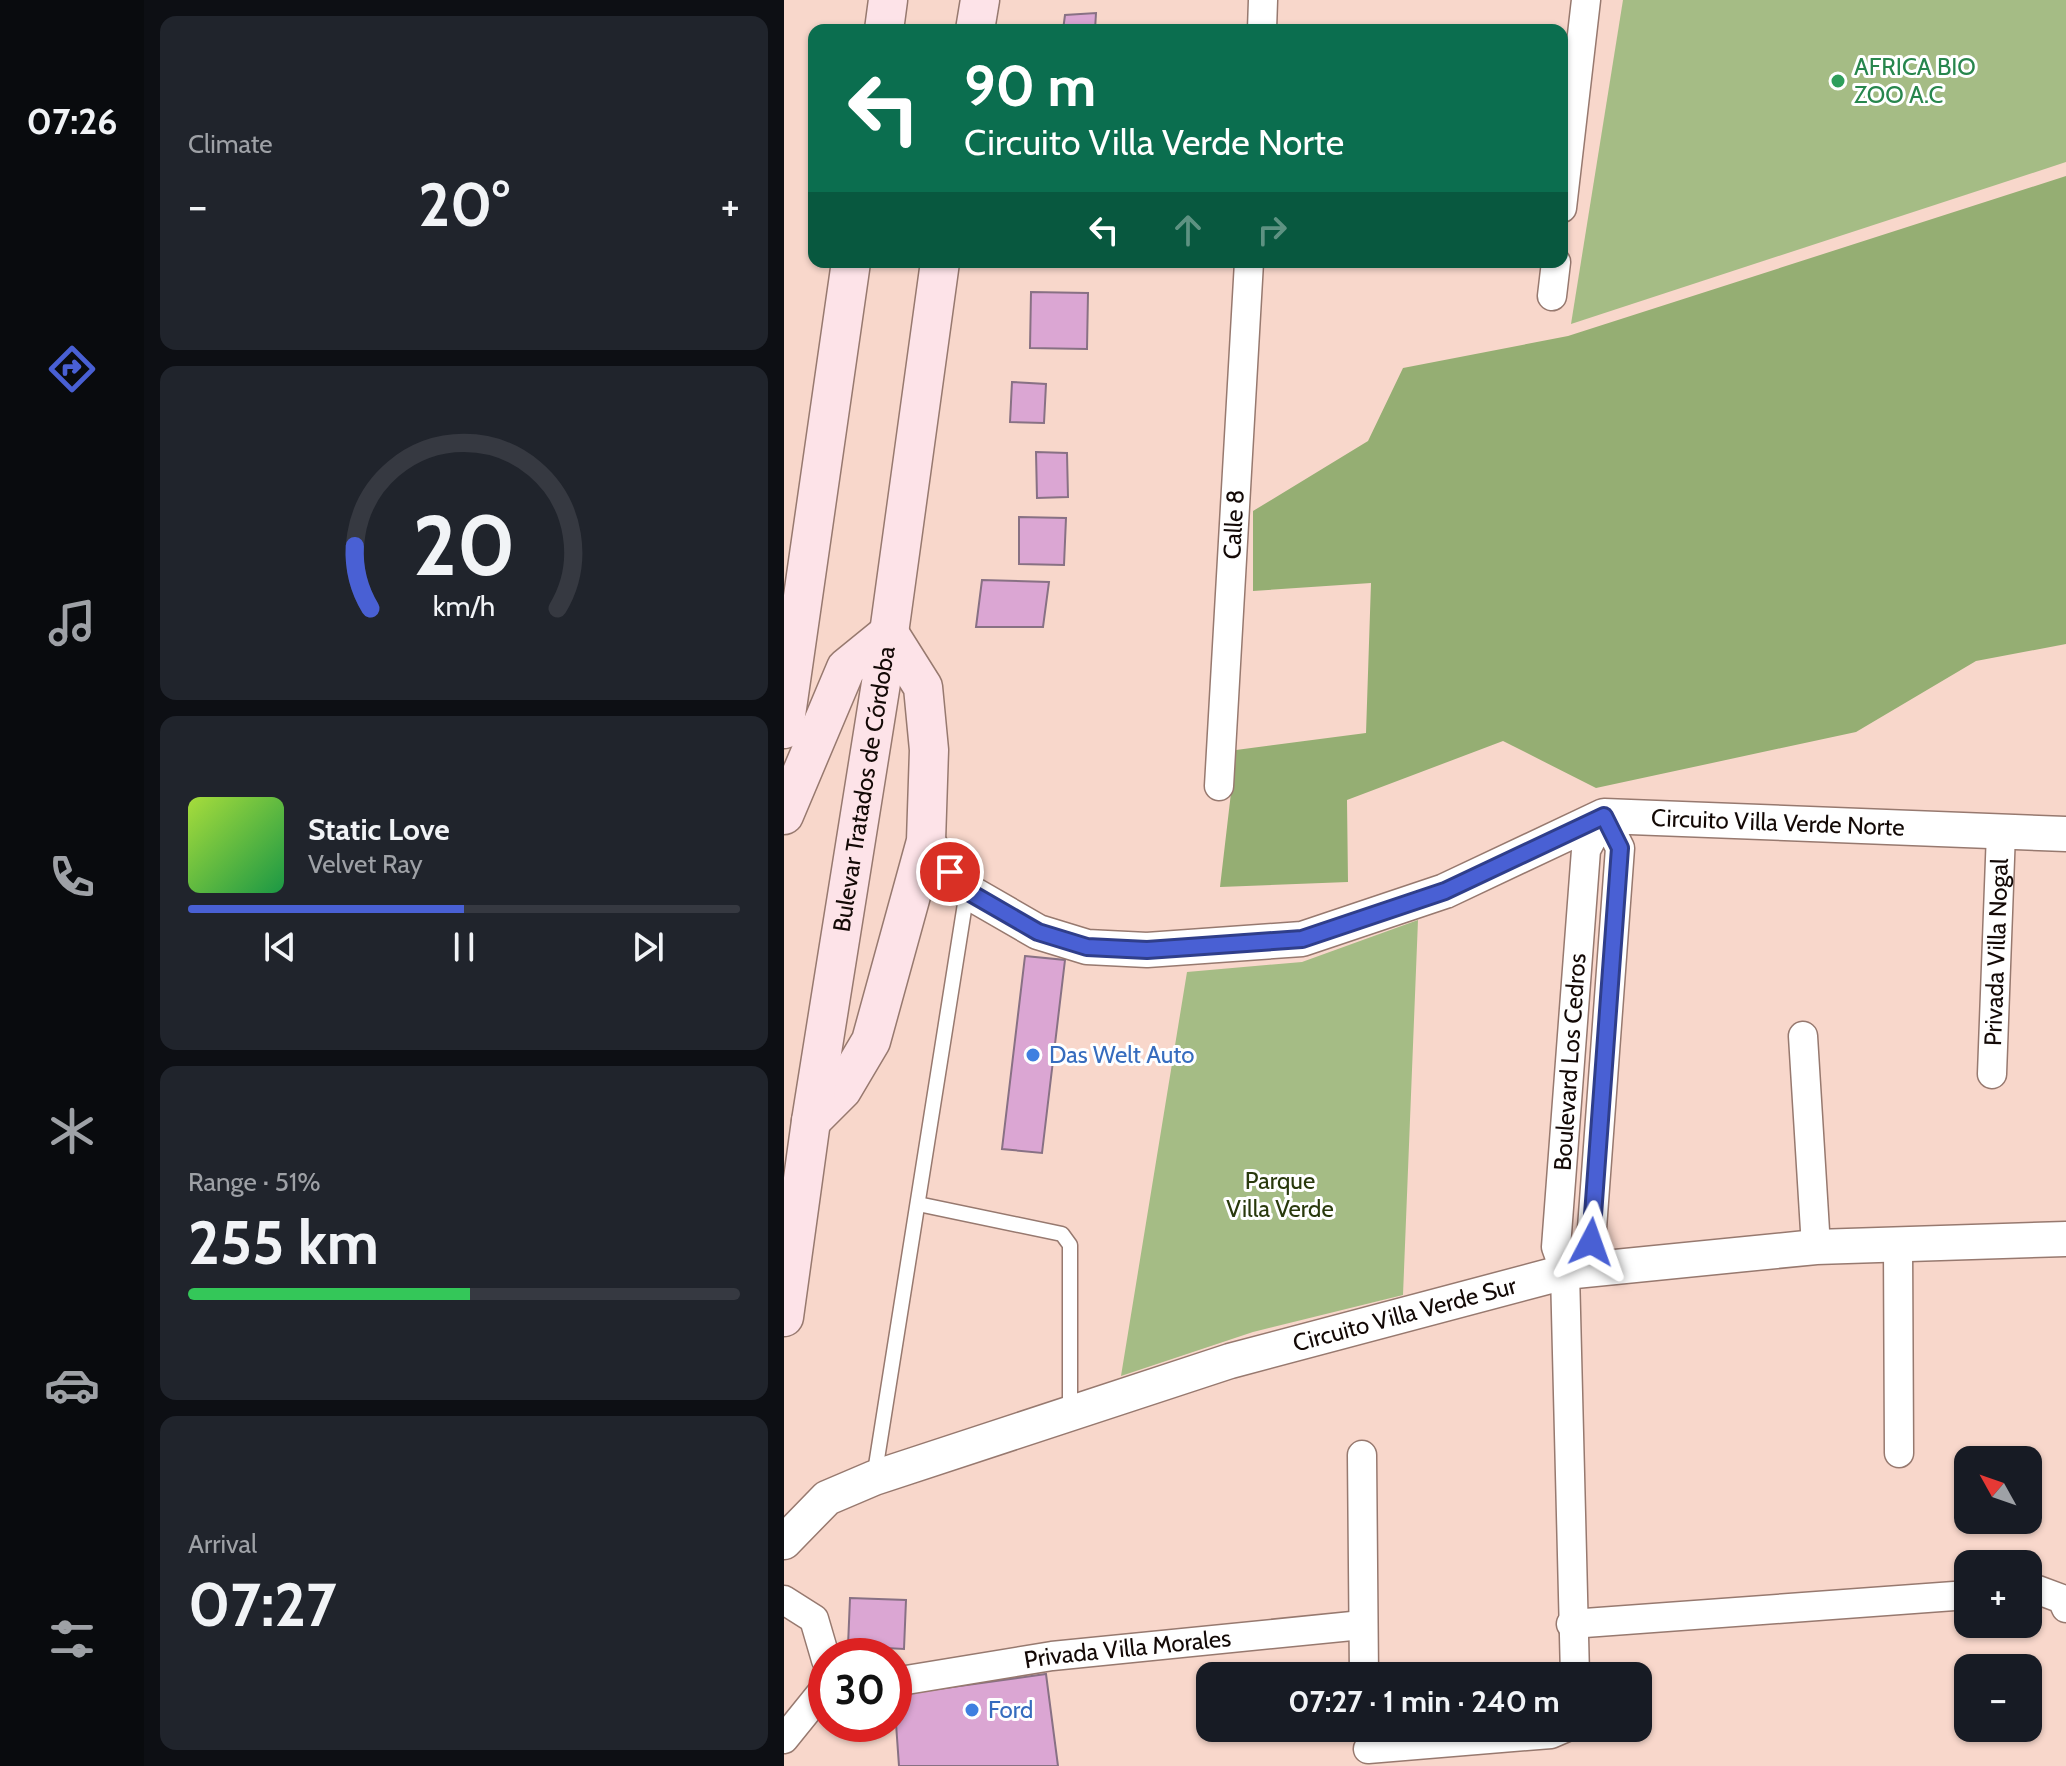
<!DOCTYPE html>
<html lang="en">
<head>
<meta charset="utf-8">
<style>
  body { margin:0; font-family:Cabin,sans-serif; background:#20242c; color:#f1f3f6; height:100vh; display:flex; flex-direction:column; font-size:30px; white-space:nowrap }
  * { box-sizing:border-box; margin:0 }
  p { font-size:26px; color:#9ea1a6 }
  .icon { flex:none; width:44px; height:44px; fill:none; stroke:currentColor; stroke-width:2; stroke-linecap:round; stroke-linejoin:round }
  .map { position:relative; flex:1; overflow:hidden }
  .sheet { display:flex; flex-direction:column; gap:16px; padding:16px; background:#0d0f14; width:640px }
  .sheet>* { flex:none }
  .hud { position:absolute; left:24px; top:24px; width:760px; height:244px; border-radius:16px; box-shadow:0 2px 6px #0004; background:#0b6e4f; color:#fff; overflow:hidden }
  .needle { width:52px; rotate:310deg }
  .controls { position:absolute; left:1170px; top:1446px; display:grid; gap:16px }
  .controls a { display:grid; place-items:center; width:88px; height:88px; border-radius:16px; background:#171b24; box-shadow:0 2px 6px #0004; font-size:40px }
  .speed { position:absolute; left:24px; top:1638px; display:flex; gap:16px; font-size:40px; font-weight:700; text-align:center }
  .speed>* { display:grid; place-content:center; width:104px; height:104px; border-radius:50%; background:#171b24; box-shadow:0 2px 6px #0004; line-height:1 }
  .speed .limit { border:12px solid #d22; background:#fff; color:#111 }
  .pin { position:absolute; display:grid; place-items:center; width:68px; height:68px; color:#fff; margin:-34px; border:4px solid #fff; border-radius:50%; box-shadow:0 2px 8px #0007 }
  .me { position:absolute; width:88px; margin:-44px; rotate:4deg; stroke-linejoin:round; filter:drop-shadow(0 0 6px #0008) }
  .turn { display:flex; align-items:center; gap:28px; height:168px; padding:0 24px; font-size:36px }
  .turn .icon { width:104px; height:104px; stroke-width:2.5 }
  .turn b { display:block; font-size:56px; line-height:68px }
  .lanes { display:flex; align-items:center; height:76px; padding:0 24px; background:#0003; justify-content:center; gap:40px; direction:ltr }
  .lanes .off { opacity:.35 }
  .big { font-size:60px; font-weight:800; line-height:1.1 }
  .sheet .card { flex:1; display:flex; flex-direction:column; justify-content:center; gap:12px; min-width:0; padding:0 28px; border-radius:16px; background:#20242c }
  .sheet .dial { align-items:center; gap:0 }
  .dial svg { height:208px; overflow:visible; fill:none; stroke:#363941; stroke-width:7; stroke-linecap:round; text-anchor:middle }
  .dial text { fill:#f1f3f6; stroke:none }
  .song { display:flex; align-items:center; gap:24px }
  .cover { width:96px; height:96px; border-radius:12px; background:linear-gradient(135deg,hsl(80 70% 55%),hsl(140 70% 35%)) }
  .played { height:8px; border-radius:4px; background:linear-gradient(90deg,#4960d4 50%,#363941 50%) }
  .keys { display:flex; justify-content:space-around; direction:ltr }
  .heat { display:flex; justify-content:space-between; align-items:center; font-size:44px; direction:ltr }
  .charge { height:12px; border-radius:6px; background:linear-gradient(90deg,#34c759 51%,#363941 0) }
  .trip { position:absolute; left:412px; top:1662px; width:456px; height:80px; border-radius:16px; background:#171b24; box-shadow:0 2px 6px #0004; font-weight:800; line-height:80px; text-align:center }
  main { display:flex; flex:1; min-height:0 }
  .menu { display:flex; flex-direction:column; width:144px; justify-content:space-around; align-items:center; background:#090b0e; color:#9ea1a6 }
  .menu .icon { width:56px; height:56px }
  .menu .current { color:#4960d4 }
  .menu b { font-size:36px; color:#f1f3f6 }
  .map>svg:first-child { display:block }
  .green { fill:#a5bc85 }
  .forest { fill:#95ae73 }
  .building { fill:#dba6d3; stroke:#887184; stroke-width:2 }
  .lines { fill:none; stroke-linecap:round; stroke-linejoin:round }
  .service-casing { stroke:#97796f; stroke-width:17 }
  .minor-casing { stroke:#97796f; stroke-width:31 }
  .tertiary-casing { stroke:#97796f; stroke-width:37 }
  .secondary-casing { stroke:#97796f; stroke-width:41 }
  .service { stroke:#fff; stroke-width:14 }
  .minor { stroke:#fff; stroke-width:28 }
  .tertiary { stroke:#fff; stroke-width:34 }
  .secondary { stroke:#fde3e8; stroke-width:38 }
  .route-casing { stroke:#2f3e8a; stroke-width:20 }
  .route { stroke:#4960d4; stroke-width:14 }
  .leisure-dot { fill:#2e9e5b; stroke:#fff; stroke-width:3 }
  .shop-dot { fill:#3f7fe0; stroke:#fff; stroke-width:3 }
  .labels { text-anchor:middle; stroke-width:6; stroke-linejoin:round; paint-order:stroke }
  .leisure-label { font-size:24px; fill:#27864d; stroke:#fff; text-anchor:start }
  .street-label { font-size:24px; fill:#130906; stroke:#fff }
  .shop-label { font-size:24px; fill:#366cbe; stroke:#fff; text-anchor:start }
  .park-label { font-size:24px; fill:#29390c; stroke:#fff }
</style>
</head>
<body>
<main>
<nav class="menu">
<b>07:26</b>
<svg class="icon current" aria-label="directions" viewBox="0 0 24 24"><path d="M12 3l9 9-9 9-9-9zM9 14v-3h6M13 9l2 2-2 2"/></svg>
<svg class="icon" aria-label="music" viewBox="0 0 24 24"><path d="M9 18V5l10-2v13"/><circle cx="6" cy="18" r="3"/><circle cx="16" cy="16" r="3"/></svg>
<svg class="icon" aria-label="phone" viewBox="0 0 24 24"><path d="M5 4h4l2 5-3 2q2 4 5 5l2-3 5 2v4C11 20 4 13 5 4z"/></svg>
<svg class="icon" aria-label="climate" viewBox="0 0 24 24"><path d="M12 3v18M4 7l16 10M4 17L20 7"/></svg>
<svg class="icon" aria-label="car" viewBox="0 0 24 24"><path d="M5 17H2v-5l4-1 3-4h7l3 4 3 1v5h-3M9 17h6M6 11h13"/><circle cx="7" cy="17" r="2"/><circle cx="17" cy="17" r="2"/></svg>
<svg class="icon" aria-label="filters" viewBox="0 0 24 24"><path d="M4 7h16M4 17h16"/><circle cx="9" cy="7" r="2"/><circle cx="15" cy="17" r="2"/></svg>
</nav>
<section class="sheet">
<div class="card"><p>Climate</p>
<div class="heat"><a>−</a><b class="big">20°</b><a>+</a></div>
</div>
<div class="card dial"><svg viewBox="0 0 100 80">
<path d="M14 69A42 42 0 1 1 86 69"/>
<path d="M14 69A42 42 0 0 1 8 45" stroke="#4960d4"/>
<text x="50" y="56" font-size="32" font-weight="700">20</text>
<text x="50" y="72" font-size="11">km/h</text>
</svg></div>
<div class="card">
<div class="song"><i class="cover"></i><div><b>Static Love</b><p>Velvet Ray</p></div></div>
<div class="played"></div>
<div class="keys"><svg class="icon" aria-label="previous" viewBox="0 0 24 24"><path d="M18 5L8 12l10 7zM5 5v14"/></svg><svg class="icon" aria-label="pause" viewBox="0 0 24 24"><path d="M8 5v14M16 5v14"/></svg><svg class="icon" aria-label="next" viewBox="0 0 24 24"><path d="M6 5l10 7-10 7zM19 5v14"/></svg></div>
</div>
<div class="card"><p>Range · 51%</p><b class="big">255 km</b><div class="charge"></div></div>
<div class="card"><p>Arrival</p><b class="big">07:27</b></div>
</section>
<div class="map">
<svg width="1282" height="1766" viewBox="0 0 1282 1766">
  <rect width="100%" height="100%" fill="#f8d7cb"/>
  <!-- green -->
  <g class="green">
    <path d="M 839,0 L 1282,0 L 1282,162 L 787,324 Z"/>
    <path d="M 634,920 L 619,1295 L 469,1332 L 337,1376 L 403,972 L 518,962 Z"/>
  </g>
  <!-- forest -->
  <path class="forest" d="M 1282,176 L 1282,644 L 1192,661 L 1072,732 L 812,788 L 719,741 L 563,800 L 564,882 L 436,887 L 452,750 L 582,733 L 587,583 L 469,591 L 469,511 L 584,441 L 619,368 L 784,336 Z"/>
  <!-- building -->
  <g class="building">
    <path d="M 312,13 L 311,30 L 279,30 L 281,15 Z"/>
    <path d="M 247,292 L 304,293 L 303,349 L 246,348 Z"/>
    <path d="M 228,382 L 262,384 L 260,423 L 226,422 Z"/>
    <path d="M 252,452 L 283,453 L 284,497 L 253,498 Z"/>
    <path d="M 235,517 L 282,518 L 280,565 L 235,564 Z"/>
    <path d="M 198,580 L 265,582 L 259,627 L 192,627 Z"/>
    <path d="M 241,956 L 281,960 L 258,1153 L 218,1149 Z"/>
    <path d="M 66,1598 L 122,1600 L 120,1649 L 64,1646 Z"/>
    <path d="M 262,1674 L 274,1766 L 115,1766 L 110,1695 Z"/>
  </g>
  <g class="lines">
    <!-- service casing -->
    <g class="service-casing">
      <g id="service">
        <path d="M 134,1204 L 278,1234 L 286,1245 L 286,1411"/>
        <path d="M 90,1478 L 183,891"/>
      </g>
    </g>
    <!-- minor casing -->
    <g class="minor-casing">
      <g id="minor">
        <path d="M 478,30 L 479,0"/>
        <path d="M 778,208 L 802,0"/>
        <path d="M 768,296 L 772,262"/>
        <path id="s1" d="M 435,786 L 465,262"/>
        <path d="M 820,816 L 836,848 L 807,1242 L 781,1272 L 772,1247 L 802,850 Z"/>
        <path d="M 1019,1036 L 1032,1247"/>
        <path id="s2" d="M 1208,1074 L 1217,832"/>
        <path d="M 1114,1245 L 1115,1453"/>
        <path d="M 781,1272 L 791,1676"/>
        <path d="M 578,1455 L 580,1676"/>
        <path d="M 1244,1591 L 1254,1590 L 1278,1599 L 1282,1608"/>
        <path d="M 0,1600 L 30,1619 L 42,1660"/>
        <path d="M 787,1624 L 1184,1595"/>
        <path id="s3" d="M 110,1682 L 268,1656 L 578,1625"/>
        <path d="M 0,1739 L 42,1687"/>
        <path d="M 584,1749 L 767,1734 L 781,1728"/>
      </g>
    </g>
    <!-- tertiary casing -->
    <g class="tertiary-casing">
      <g id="tertiary">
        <path id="s4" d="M 142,841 L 183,891 L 254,932 L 303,947 L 363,950 L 518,939 L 661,891 L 820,816 L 1282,834"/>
        <path id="s5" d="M 0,1542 L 43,1498 L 90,1478 L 446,1361 L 781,1272 L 1032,1247 L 1282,1239"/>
      </g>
    </g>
    <!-- secondary casing -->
    <g class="secondary-casing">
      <g id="secondary">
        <path d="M 100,30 L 104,0"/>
        <path d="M 191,30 L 196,0"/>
        <path d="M 0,729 L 67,262"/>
        <path d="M 0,815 L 62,668 L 105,633 L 139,687 L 145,750 L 142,841 L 87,1041 L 58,1090 L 27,1121"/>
        <path id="s6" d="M 0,1317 L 27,1121 L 105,633 L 156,262"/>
      </g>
    </g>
    <!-- service -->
    <use href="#service" class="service"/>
    <!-- minor -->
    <use href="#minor" class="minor"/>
    <!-- tertiary -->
    <use href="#tertiary" class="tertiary"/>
    <!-- secondary -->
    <use href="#secondary" class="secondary"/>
  </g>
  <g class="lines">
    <!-- route casing -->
    <g class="route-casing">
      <path id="route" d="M 166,872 L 183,891 L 254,932 L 303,947 L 363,950 L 518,939 L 661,891 L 820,816 L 836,848 L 807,1242"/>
    </g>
    <!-- route -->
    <use href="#route" class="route"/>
  </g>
  <!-- markers -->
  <circle class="leisure-dot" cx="1054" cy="81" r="8"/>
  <g class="shop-dot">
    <circle cx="249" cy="1055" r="8"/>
    <circle cx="188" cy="1710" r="8"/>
  </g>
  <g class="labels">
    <!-- leisure labels -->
    <g class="leisure-label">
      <text x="1070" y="75">AFRICA BIO<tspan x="1070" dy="28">ZOO A.C</tspan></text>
    </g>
    <!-- street labels -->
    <g class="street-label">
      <text dy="8" stroke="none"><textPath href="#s1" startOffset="262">Calle 8</textPath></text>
      <text dy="8" stroke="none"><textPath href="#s6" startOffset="534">Bulevar Tratados de Córdoba</textPath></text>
      <text dy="8" stroke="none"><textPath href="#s4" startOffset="914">Circuito Villa Verde Norte</textPath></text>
      <text dy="8" stroke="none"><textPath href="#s2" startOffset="122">Privada Villa Nogal</textPath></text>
      <text transform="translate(786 1062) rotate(-86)" y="8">Boulevard Los Cedros</text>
      <text dy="8" stroke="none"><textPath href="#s5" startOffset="668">Circuito Villa Verde Sur</textPath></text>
      <text dy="8" stroke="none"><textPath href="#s3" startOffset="236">Privada Villa Morales</textPath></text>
    </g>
    <!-- shop labels -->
    <g class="shop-label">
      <text x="265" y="1063">Das Welt Auto</text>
      <text x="204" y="1718">Ford</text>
    </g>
    <!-- park labels -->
    <g class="park-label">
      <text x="496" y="1189">Parque<tspan x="496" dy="28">Villa Verde</tspan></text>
    </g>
  </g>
</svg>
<div class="controls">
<a><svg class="needle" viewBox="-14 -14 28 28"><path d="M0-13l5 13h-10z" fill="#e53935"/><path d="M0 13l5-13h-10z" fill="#9ea1a6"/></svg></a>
<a>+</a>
<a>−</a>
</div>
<div class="speed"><div class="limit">30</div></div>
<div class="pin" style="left:166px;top:872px;background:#d93025"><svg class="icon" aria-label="arrive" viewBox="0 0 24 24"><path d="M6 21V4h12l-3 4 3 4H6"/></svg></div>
<svg class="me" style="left:807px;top:1242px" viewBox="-20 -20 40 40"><path d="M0-17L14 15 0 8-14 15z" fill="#4960d4" stroke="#fff" stroke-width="4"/></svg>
<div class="trip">07:27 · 1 min · 240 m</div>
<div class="hud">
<div class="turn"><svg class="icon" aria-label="left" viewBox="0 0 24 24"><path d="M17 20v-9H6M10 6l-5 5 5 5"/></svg><div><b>90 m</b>Circuito Villa Verde Norte</div></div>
<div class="lanes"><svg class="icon" aria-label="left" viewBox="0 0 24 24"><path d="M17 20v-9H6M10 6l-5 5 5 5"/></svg><svg class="icon off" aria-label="ahead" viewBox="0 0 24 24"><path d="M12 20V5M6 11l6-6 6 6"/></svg><svg class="icon off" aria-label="right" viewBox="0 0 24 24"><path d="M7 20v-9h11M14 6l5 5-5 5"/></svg></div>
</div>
</div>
</main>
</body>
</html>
